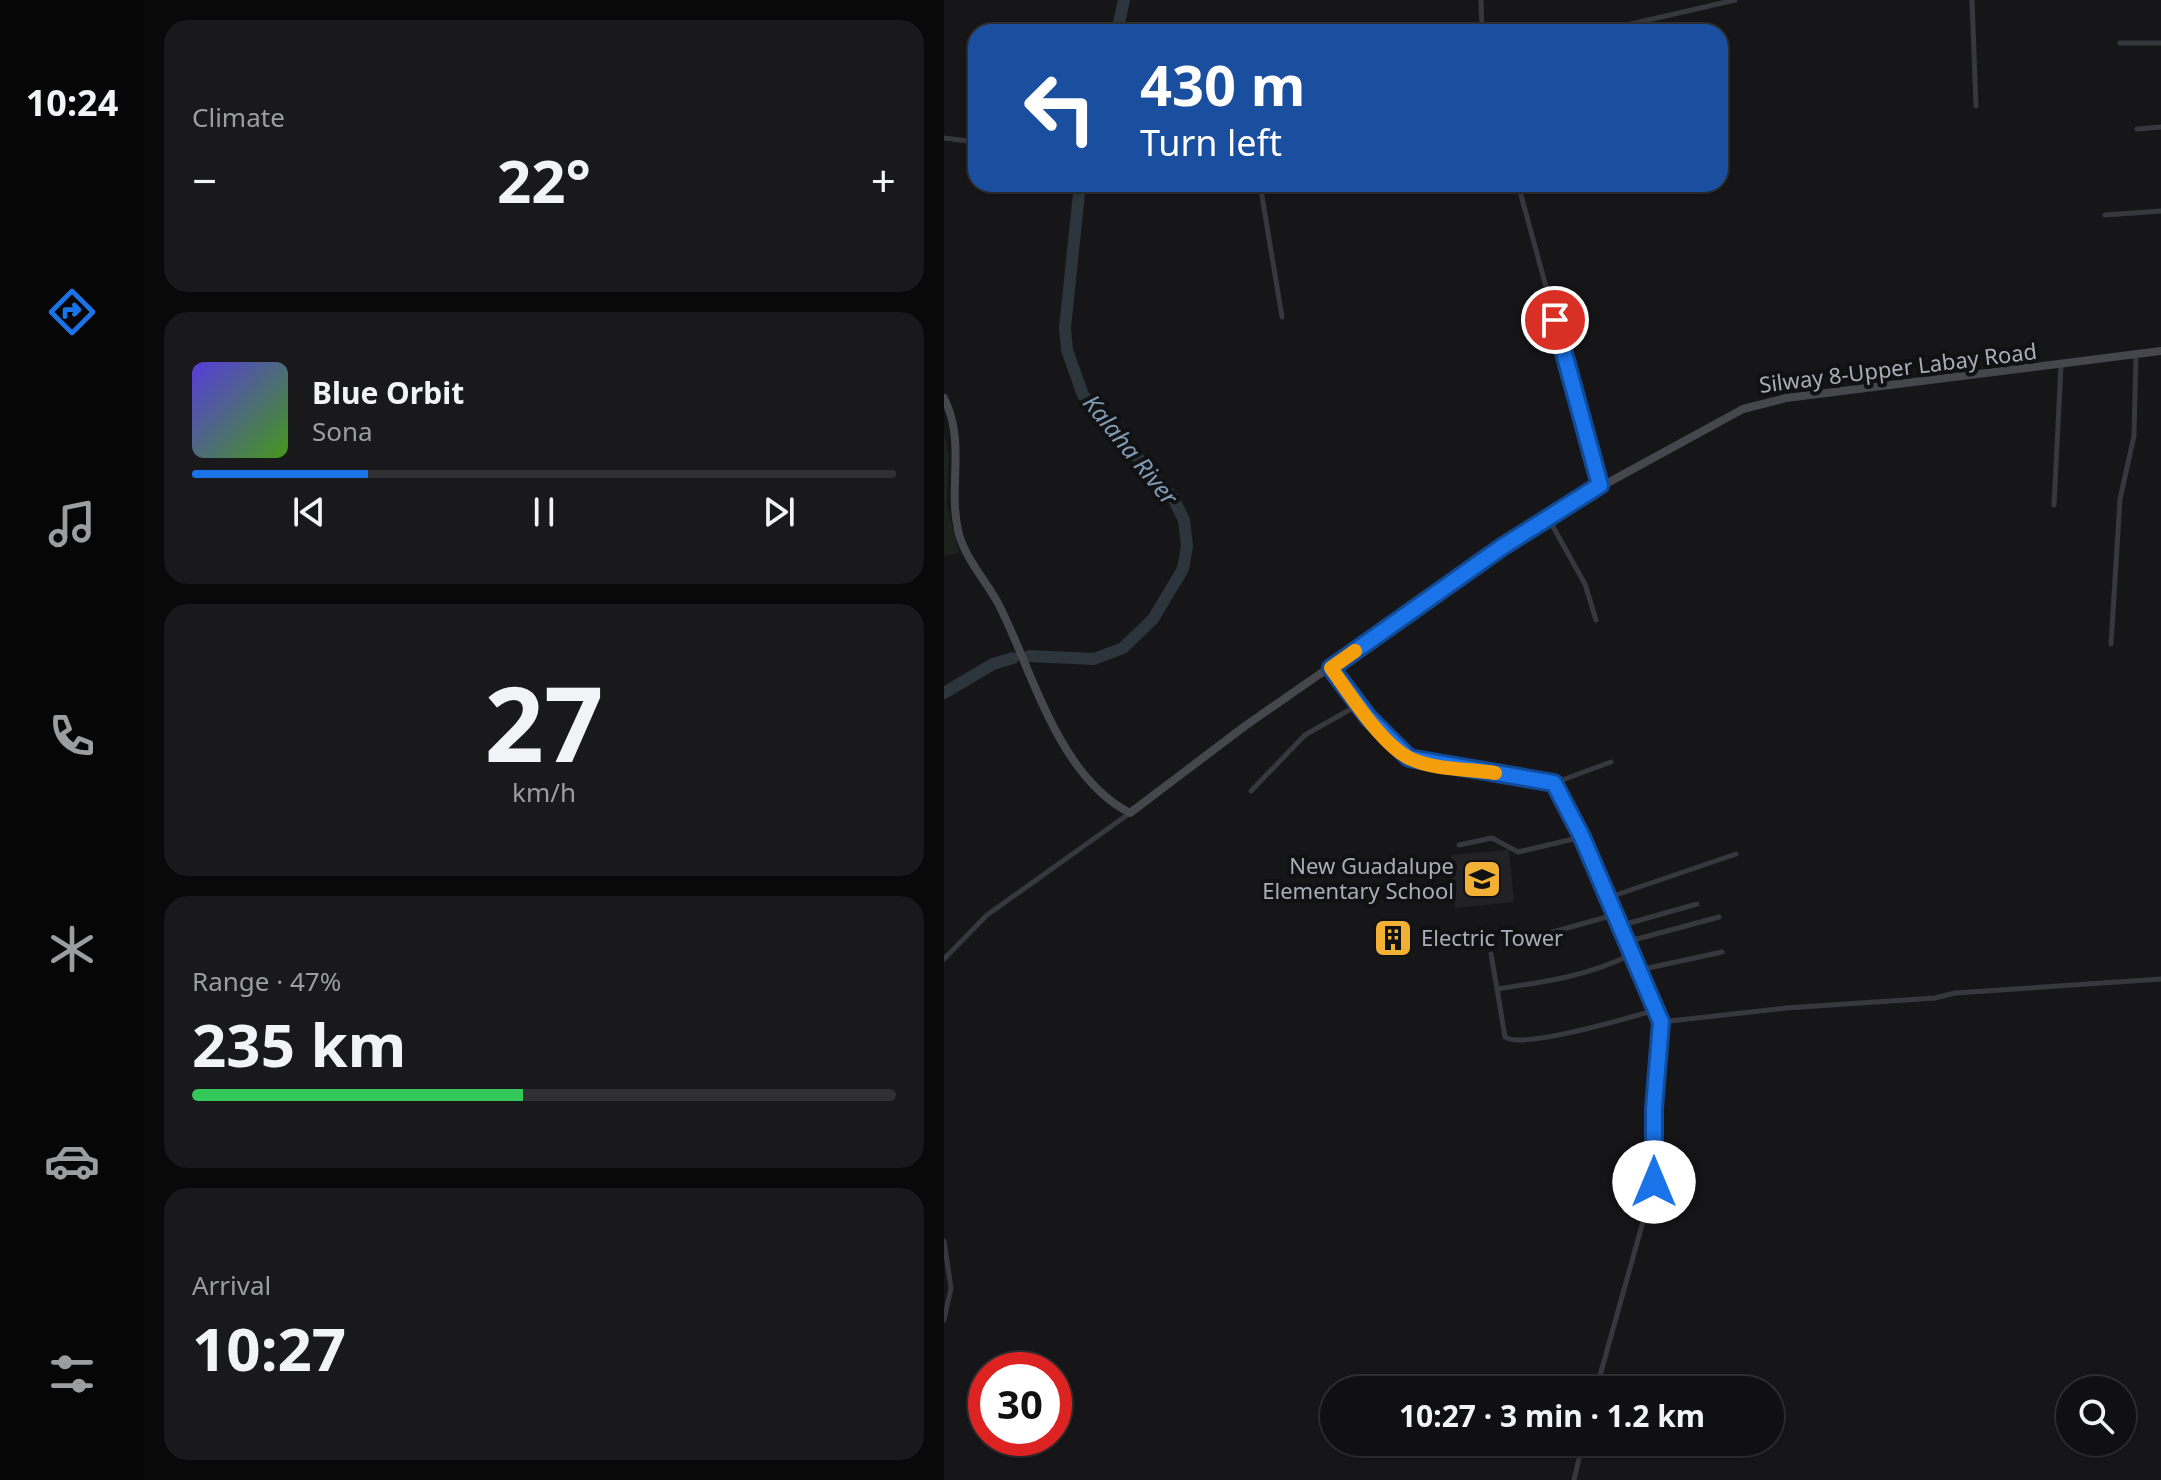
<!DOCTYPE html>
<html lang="en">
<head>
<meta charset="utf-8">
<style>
  body { margin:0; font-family:"Noto Sans",sans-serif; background:#19191b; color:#f1f3f6; height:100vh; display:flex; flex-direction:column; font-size:30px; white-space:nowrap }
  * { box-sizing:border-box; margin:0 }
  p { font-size:26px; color:#9c9d9f }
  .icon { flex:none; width:44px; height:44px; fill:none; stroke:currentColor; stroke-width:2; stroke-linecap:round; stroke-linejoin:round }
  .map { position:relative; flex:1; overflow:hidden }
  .side { display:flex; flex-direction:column; gap:20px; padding:20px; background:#09090a; width:800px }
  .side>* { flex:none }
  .banner { position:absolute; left:24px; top:24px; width:760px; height:168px; border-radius:24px; box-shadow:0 2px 6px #0004,0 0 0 2px #303032; background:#1a4fa0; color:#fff; overflow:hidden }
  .controls { position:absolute; left:1112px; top:1376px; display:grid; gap:16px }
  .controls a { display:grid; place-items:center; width:80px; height:80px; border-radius:50%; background:#101012; box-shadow:0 2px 6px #0004,0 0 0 2px #303032; font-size:40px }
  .speed { position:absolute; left:24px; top:1352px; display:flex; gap:16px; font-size:40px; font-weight:700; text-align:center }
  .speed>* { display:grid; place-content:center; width:104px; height:104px; border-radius:50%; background:#101012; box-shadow:0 2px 6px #0004,0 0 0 2px #303032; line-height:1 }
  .speed .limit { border:12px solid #d22; background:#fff; color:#111 }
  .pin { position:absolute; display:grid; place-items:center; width:68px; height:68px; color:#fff; margin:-34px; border:4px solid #fff; border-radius:50%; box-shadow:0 2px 8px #0007 }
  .me { position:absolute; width:88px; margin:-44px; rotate:0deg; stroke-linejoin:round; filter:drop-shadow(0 0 6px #0008) }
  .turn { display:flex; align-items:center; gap:28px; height:168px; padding:0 40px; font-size:36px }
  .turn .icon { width:104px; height:104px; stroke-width:2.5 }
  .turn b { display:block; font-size:56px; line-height:68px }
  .big { font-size:60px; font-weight:700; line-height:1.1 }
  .side .tile { flex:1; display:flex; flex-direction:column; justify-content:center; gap:12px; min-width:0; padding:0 28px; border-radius:24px; background:#19191b }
  .side .dial { align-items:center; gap:0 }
  .dial b { font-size:104px; line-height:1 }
  .song { display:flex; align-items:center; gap:24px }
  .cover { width:96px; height:96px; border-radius:12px; background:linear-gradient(135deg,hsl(250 70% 55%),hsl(100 70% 35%)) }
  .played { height:8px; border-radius:4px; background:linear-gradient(90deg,#1a73e8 25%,#303032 25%) }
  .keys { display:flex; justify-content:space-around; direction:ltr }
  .heat { display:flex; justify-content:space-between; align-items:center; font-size:44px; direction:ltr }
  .charge { height:12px; border-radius:6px; background:linear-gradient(90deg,#34c759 47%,#303032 0) }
  .trip { position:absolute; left:376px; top:1376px; width:464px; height:80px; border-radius:40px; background:#101012; box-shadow:0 2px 6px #0004,0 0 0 2px #303032; font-weight:700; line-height:80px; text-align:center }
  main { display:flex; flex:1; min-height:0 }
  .menu { display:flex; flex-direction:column; width:144px; justify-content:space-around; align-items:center; background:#060607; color:#9c9d9f }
  .menu .icon { width:56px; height:56px }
  .menu .current { color:#1a73e8 }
  .menu b { font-size:36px; color:#f1f3f6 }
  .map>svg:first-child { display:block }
  .built { fill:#222225 }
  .green { fill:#1c231d }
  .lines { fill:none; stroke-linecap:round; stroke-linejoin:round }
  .river { stroke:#2c353c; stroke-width:12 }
  .minor { stroke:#37383d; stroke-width:5 }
  .secondary { stroke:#45474d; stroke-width:8 }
  .route-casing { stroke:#114b97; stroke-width:20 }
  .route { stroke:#1a73e8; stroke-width:14 }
  .slow { stroke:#f59e0b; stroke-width:14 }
  .labels { text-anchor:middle; stroke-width:8; stroke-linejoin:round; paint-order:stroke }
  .street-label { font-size:22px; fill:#a8adb8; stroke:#111113 }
  .poi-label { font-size:22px; fill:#a8adb8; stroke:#111113; text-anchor:end }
  .water-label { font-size:24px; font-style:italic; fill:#7f9bb3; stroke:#111113 }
</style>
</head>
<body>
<main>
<nav class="menu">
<b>10:24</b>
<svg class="icon current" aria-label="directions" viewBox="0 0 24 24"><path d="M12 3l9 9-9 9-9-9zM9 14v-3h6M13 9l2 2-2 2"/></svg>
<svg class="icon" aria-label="music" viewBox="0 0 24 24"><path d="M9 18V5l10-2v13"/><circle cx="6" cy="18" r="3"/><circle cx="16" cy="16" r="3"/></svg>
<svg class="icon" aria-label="phone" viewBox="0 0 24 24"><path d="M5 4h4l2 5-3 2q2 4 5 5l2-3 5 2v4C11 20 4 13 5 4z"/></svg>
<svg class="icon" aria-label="climate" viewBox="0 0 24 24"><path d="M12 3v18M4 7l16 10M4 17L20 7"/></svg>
<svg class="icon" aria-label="car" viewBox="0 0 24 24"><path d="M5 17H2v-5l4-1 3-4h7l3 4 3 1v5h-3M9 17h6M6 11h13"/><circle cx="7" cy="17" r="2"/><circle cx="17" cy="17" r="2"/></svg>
<svg class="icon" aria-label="filters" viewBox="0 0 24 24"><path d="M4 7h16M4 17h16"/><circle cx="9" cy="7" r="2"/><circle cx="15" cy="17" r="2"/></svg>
</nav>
<section class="side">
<div class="tile"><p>Climate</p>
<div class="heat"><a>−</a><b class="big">22°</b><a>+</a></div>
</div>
<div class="tile">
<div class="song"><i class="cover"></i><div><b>Blue Orbit</b><p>Sona</p></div></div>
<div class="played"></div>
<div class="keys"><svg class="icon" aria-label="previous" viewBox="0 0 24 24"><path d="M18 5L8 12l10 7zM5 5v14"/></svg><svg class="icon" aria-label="pause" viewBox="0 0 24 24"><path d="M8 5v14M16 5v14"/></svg><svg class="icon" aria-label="next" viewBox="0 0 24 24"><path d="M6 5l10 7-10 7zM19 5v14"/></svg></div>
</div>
<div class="tile dial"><b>27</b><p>km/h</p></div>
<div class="tile"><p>Range · 47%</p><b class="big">235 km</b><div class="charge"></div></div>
<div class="tile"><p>Arrival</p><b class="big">10:27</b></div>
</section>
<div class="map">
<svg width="1217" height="1480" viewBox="0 0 1217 1480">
  <rect width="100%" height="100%" fill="#161618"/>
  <!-- built -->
  <path class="built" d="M 565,850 L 570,902 L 511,908 L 507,855 Z"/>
  <!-- green -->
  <path class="green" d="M 0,432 L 5,455 L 3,505 L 15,553 L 0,556 Z"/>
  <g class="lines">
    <!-- river -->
    <g class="river">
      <path d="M 173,32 L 180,0"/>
      <path d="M 85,656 L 150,659 L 179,648 L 209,619 L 239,569 L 243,546 L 240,520 L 229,498 L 139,395 L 123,350 L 121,328 L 136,184"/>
      <path d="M 0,693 L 49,664 L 69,658"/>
    </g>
    <!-- minor -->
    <g class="minor">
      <path d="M 537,0 L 538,32"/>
      <path d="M 1028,0 L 1032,106"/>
      <path d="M 652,32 L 791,0"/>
      <path d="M 1176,43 L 1217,43"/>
      <path d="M 1193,129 L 1217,127"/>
      <path d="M 0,138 L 32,142"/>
      <path d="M 316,184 L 338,317"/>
      <path d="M 574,184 L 656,485"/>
      <path d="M 1161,215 L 1217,211"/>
      <path d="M 1110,505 L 1117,365"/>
      <path d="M 603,516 L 641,584 L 652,620"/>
      <path d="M 1167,644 L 1176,499 L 1190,436 L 1192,355"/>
      <path d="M 387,668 L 424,717 L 465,758 L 610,783 L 638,837 L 717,1022 L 710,1108 L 710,1182 L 652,1390"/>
      <path d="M 610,783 L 667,762"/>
      <path d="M 307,791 L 361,735 L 414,705"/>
      <path d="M 515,845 L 548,838 L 574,852 L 638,837"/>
      <path d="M 663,898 L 792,854"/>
      <path d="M 675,926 L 753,904"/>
      <path d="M 598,935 L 670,915"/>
      <path d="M 682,942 L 775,917"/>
      <path d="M 547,954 L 553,989"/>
      <path d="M 688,954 C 645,976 600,982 553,989 L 561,1037 C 578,1050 687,1017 712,1010"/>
      <path d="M 0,959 L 43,915 L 186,813"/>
      <path d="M 695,970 L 778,952"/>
      <path d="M 717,1022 L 842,1008 L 991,998 L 1011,993 L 1217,979"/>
      <path d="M 0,1241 L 7,1288 L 0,1320"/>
      <path d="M 630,1480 L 639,1442"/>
    </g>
    <!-- secondary -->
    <path class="secondary" d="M 0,398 C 22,442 4,485 14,530 C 19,556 43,582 55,605 C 89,672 114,776 186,813 L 301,726 L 603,516 L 799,409 L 842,398 L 1217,351"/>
  </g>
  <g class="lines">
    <!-- route casing -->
    <g class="route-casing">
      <path id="route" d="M 611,320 L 656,485 L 558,547 L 387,668 L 424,717 L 465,758 L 610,783 L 638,837 L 717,1022 L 710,1108 L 710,1182"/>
    </g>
    <!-- route -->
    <use href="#route" class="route"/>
    <!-- slow -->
    <path class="slow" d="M 411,651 L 387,668 C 405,693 437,744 465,758 C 489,770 525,769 551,773"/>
  </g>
  <!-- icons -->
  <defs>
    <g id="school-square" transform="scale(2)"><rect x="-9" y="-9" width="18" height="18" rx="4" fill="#f2b134" stroke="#111113"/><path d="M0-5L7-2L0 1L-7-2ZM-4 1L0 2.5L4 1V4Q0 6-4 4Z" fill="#111"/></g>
    <g id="building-square" transform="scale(2)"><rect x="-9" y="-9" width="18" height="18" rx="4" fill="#f2b134" stroke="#111113"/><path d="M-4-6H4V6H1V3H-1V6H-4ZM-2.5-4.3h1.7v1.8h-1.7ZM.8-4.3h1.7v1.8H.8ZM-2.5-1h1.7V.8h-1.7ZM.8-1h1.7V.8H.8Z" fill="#111"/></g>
  </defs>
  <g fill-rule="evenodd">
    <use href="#school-square" x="538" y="879"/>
    <use href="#building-square" x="449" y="938"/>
  </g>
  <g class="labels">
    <!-- street labels -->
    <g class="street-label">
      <text transform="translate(954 368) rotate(-7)" y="8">Silway 8-Upper Labay Road</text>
    </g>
    <!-- poi labels -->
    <g class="poi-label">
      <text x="510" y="874">New Guadalupe<tspan x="510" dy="25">Elementary School</tspan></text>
      <text x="477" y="946" text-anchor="start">Electric Tower</text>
    </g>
    <!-- water labels -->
    <g class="water-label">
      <text transform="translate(186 450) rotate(51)" y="8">Kalaha River</text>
    </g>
  </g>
</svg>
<div class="controls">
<a><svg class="icon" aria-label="search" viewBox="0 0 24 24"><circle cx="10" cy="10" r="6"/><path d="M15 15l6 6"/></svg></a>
</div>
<div class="speed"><div class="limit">30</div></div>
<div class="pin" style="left:611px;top:320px;background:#d93025"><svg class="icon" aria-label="arrive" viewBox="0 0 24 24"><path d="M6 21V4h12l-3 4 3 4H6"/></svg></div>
<svg class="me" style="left:710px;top:1182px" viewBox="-20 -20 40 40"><circle r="19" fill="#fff"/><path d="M0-13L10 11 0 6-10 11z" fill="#1a73e8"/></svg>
<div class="trip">10:27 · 3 min · 1.2 km</div>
<div class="banner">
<div class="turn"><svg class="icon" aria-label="left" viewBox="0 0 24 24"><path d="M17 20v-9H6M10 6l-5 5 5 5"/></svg><div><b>430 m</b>Turn left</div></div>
</div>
</div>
</main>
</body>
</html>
